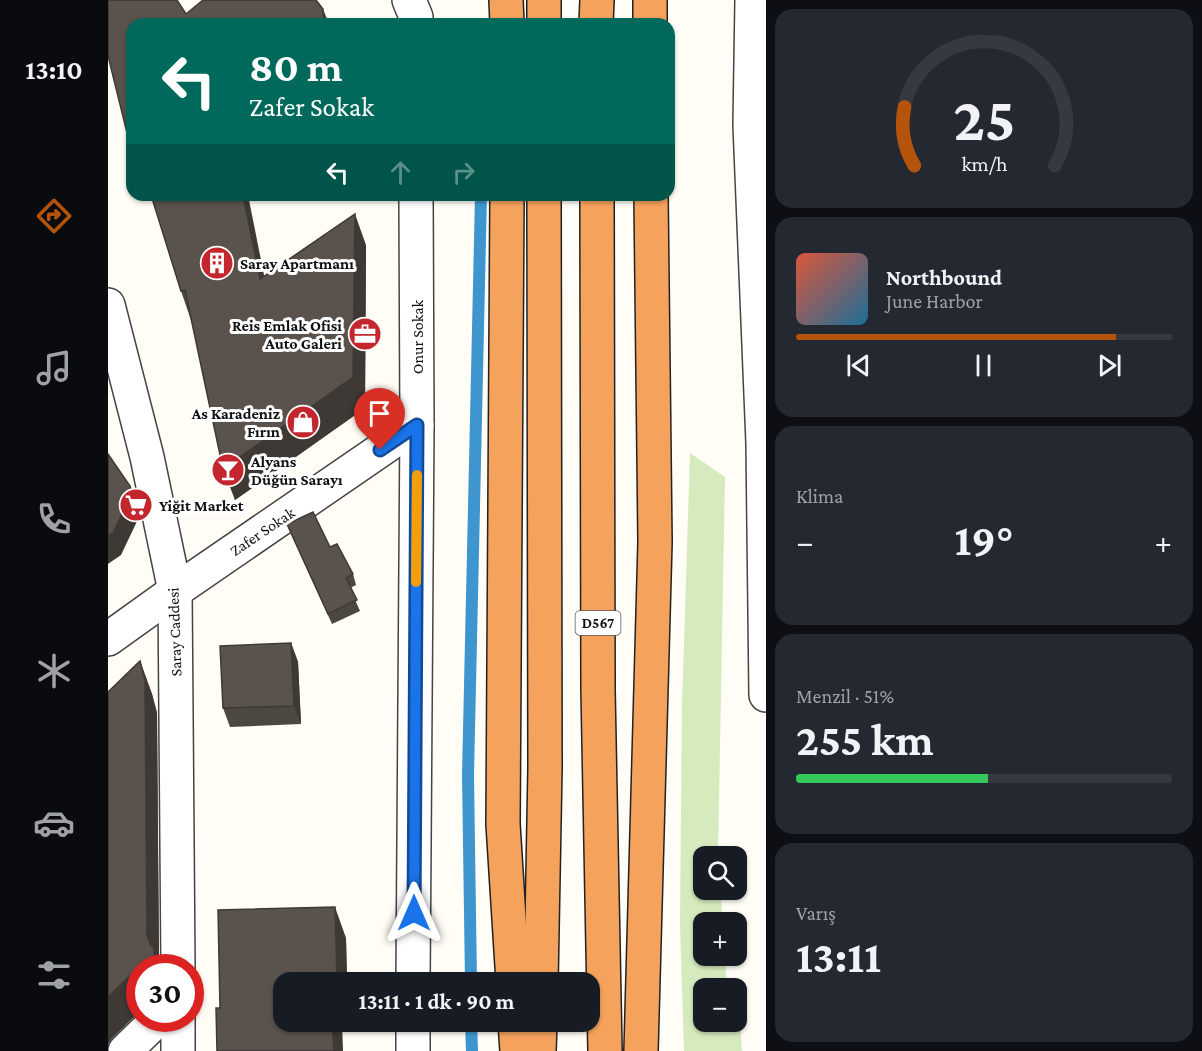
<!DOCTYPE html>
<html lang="tr">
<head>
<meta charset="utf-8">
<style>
  body { margin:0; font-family:"Crimson Pro",serif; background:#242831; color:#f1f3f6; height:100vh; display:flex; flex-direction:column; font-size:22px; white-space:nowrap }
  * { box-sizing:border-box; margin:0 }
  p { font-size:20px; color:#9ea1a6 }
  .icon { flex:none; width:33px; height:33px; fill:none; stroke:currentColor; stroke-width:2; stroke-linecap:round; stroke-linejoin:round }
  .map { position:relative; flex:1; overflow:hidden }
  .drawer { display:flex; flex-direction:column; gap:9px; padding:9px; background:#0d0f14; width:436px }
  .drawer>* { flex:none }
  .hud { position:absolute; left:18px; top:18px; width:549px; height:183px; border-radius:18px; box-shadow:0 2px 4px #0004; background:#00695c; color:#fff; overflow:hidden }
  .tools { position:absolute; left:585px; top:846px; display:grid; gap:12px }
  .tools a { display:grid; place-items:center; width:54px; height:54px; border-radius:12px; background:#171b24; box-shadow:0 2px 4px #0004; font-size:30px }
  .speed { position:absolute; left:18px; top:954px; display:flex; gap:12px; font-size:30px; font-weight:700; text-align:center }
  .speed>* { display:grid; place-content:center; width:78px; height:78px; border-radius:50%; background:#171b24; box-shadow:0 2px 4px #0004; line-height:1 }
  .speed .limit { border:9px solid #d22; background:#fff; color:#111 }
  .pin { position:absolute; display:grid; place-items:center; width:51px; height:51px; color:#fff; margin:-62px -26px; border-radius:50% 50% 50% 0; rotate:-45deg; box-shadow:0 0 6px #0007 }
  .pin .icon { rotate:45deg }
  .me { position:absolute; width:66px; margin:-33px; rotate:0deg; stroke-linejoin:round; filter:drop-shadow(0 0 4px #0008) }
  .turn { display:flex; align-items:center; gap:21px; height:126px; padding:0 24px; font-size:27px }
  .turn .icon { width:78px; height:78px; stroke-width:2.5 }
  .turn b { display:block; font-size:42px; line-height:51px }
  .lanes { display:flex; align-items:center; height:57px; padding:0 24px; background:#0003; justify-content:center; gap:30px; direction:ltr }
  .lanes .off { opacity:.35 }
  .big { font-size:45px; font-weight:700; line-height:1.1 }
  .drawer .card { flex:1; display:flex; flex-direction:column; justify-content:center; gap:9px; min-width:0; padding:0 21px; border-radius:18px; background:#242831 }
  .drawer .dial { align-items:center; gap:0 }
  .dial svg { height:156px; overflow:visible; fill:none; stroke:#363941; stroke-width:7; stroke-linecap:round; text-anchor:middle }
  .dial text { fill:#f1f3f6; stroke:none }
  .song { display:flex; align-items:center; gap:18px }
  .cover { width:72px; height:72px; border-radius:9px; background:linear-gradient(135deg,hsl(10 70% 55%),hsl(200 70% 35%)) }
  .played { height:6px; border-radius:3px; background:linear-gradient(90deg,#b45309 85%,#363941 85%) }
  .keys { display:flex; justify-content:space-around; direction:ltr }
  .heat { display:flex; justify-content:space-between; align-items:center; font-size:33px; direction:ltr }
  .charge { height:9px; border-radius:4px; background:linear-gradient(90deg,#34c759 51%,#363941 0) }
  .trip { position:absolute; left:165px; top:972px; width:327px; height:60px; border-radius:18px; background:#171b24; box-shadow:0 2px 4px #0004; font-weight:700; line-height:60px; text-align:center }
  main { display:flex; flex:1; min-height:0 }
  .tabs { display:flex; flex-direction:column; width:108px; justify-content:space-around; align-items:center; background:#090b0e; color:#9ea1a6 }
  .tabs .icon { width:42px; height:42px }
  .tabs .selected { color:#b45309 }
  .tabs b { font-size:27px; color:#f1f3f6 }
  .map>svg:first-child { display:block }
  .green { fill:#d5ebbd }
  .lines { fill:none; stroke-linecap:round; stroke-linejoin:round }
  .stream { stroke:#3f96cf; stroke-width:12 }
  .minor-casing { stroke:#444; stroke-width:36 }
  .highway-casing { stroke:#222; stroke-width:36 }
  .minor { stroke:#fff; stroke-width:33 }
  .highway { stroke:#f5a25d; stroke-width:33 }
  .wall { fill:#4d4742 }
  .shaded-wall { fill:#3f3936 }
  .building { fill:#5a524d; stroke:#3f3936; stroke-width:1.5 }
  .route-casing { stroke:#114b97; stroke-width:15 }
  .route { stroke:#1a73e8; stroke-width:10 }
  .slow { stroke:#f59e0b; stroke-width:10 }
  .labels { text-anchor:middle; stroke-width:6; stroke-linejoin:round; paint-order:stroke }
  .shield { fill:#fff; stroke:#585858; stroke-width:1.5 }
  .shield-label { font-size:15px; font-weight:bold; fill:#111 }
  .poi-label { font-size:16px; font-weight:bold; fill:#111; stroke:#fff; text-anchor:start }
  .street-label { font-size:16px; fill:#111; stroke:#fff }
</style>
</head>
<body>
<main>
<nav class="tabs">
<b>13:10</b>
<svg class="icon selected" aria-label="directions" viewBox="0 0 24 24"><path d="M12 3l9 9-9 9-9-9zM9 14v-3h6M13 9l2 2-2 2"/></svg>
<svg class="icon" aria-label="music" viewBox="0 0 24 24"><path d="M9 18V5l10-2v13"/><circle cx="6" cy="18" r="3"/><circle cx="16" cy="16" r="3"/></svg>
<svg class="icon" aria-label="phone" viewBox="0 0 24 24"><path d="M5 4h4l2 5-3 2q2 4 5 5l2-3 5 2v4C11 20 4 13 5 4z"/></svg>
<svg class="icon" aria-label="climate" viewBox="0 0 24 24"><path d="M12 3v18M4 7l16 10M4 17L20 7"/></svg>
<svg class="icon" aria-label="car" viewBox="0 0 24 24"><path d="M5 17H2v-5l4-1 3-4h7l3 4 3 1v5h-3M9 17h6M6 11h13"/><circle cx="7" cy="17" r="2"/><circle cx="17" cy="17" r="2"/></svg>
<svg class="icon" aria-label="filters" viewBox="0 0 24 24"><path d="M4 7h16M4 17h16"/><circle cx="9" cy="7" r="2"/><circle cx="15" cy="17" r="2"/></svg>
</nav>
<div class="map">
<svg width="658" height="1051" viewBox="0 0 658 1051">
  <rect width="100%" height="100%" fill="#fffdf5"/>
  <!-- green -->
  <path class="green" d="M 582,453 L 617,477 L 610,856 L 596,856 L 596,890 L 612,890 L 615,922 L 596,922 L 596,956 L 617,956 L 619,988 L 596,988 L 596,1022 L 629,1021 L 632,1024 L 634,1051 L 576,1051 L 572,925 L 574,704 Z"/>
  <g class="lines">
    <!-- stream -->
    <g class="stream">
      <path d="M 363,982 L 360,775 L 373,195"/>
      <path d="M 363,1022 L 364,1051"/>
    </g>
    <!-- minor casing -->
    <g class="minor-casing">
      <g id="minor">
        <path d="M 301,0 L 308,17 L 308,24"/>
        <path d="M 644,0 L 642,125 L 655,443 L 658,695"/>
        <path d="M 0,305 L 39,457 L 67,591 L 70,968"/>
        <path d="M 0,639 L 67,591 L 309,425"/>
        <path d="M 305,982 L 309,425 L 308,195"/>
        <path d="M 17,1051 L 51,1018"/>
        <path d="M 70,1051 L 70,1018"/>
        <path d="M 305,1051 L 305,1022"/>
      </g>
    </g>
    <!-- highway casing -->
    <g class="highway-casing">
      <g id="highway">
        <path d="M 398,0 L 399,24"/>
        <path d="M 436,0 L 436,24"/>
        <path d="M 542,0 L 542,24"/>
        <path d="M 488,24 L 489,0"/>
        <path d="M 399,195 L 395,824 L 405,982"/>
        <path d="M 489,195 L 490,689 L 497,1051"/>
        <path d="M 433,982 L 437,768 L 436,195"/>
        <path d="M 407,1022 L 409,1051"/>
        <path d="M 431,1051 L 432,1022"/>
        <path d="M 533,1051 L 547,542 L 543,195"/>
      </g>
    </g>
    <!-- minor -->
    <use href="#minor" class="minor"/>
    <!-- highway -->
    <use href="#highway" class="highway"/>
  </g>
  <!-- wall -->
  <g class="wall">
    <path d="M 43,195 L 156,276 L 258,245 L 257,408 L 127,500 L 84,323 L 73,291 Z"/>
    <path d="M 179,524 L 222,547 L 245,574 L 248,585 L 242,588 L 252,611 L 224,624 L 183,534 Z"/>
    <path d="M 183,643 L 190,662 L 193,724 L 122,727 L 115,708 Z"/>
    <path d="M 32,661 L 44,694 L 49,713 L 51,963 L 53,968 L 32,968 L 32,1011 L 4,1038 L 0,1044 L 0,692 Z"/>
    <path d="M 238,938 L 239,982 L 176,982 Z"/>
  </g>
  <!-- shaded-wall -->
  <g class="shaded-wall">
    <path d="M 215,9 L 221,24 L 216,24 Z"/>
    <path d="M 135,195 L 140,195 L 163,310 L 152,279 Z"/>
    <path d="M 247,214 L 258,245 L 257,408 L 127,500 L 115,469 Z"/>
    <path d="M 22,486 L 31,508 L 32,515 L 13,555 L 0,564 L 0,536 Z"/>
    <path d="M 183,643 L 190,662 L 193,724 L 186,706 Z"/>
    <path d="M 32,661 L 44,694 L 49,713 L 51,963 L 53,968 L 47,968 L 39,935 Z"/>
    <path d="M 227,907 L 238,938 L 239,982 L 230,982 L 229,980 Z"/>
    <path d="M 26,972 L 32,987 L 32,1011 L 4,1038 L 0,1044 L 0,997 Z"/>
    <path d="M 224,1022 L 234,1022 L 235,1051 L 226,1051 Z"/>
  </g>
  <!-- building -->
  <g class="building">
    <path d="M 0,0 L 69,0 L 78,14 L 95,0 L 208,0 L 215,9 L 216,24 L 24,24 L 24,153 L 0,56 Z"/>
    <path d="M 43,195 L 135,195 L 152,279 L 247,214 L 245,377 L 115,469 L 77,290 L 73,291 Z"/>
    <path d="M 0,454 L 22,486 L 24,493 L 5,533 L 0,536 Z"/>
    <path d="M 205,512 L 222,547 L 229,544 L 245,574 L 238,578 L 249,600 L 220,614 L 179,524 Z"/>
    <path d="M 183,643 L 186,706 L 115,708 L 112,646 Z"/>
    <path d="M 32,661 L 37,680 L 39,935 L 42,944 L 46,949 L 47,968 L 32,968 L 32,969 L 26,972 L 0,997 L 0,692 Z"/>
    <path d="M 227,907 L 229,980 L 223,980 L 223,982 L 176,982 L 176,1022 L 224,1022 L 226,1051 L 109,1051 L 108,1008 L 112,1008 L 110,910 Z"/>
  </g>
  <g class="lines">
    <!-- route casing -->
    <g class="route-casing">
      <path id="route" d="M 272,450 L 309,425 L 306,913"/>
    </g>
    <!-- route -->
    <use href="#route" class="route"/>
    <!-- slow -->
    <path class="slow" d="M 308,582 L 309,475"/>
  </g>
  <!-- icons -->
  <defs>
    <g id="building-disc" transform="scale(1.725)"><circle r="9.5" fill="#c4262e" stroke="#fff"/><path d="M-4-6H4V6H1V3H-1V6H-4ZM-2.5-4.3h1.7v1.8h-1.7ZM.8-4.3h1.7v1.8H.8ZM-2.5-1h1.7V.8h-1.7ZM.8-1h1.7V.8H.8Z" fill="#fff"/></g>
    <g id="office-disc" transform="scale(1.725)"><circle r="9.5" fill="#c4262e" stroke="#fff"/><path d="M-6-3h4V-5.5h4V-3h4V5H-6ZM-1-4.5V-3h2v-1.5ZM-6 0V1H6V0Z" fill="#fff"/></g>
    <g id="shop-disc" transform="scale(1.725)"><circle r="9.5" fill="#c4262e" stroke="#fff"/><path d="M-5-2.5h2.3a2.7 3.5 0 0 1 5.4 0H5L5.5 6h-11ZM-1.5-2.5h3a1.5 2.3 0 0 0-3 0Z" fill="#fff"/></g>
    <g id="bar-disc" transform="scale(1.725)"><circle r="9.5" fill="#c4262e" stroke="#fff"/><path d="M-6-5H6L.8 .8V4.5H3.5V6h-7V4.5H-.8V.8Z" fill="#fff"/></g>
    <g id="supermarket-disc" transform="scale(1.725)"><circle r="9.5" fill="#c4262e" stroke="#fff"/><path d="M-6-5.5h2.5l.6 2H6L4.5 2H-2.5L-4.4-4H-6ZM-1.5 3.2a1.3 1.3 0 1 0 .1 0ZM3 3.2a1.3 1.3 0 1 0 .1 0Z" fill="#fff"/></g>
  </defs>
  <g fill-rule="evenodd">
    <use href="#building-disc" x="109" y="263"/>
    <use href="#office-disc" x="257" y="334"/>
    <use href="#shop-disc" x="195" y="422"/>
    <use href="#bar-disc" x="120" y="470"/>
    <use href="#supermarket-disc" x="28" y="505"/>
  </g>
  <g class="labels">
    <!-- shield labels -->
    <rect class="shield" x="467.5" y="611" width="45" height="24" rx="4.5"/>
    <g class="shield-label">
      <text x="490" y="628">D567</text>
    </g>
    <!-- poi labels -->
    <g class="poi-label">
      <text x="132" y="269">Saray Apartmanı</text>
      <text x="234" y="331" text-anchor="end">Reis Emlak Ofisi<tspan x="234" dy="18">Auto Galeri</tspan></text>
      <text x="172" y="419" text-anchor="end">As Karadeniz<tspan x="172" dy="18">Fırın</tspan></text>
      <text x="143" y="467">Alyans<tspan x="143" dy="18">Düğün Sarayı</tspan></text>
      <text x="51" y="511">Yiğit Market</text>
    </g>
    <!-- street labels -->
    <g class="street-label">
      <text transform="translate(309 337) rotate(-90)" y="6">Onur Sokak</text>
      <text transform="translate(154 531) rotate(-34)" y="6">Zafer Sokak</text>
      <text transform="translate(66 632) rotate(-92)" y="6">Saray Caddesi</text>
    </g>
  </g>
</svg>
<div class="tools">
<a><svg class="icon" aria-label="search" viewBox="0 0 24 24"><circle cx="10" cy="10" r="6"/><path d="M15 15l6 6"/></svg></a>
<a>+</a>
<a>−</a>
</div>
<div class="speed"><div class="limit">30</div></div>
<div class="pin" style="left:272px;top:450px;background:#d93025"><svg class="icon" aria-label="arrive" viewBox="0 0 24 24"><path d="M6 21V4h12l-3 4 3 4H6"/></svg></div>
<svg class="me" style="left:306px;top:913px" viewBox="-20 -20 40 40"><path d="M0-17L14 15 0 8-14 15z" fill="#1a73e8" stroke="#fff" stroke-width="4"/></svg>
<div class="trip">13:11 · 1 dk · 90 m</div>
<div class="hud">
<div class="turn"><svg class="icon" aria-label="left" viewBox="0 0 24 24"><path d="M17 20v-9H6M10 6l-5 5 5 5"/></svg><div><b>80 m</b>Zafer Sokak</div></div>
<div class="lanes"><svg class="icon" aria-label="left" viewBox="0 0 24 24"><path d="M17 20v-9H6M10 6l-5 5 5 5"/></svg><svg class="icon off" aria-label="ahead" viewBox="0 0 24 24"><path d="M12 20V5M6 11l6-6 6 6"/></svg><svg class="icon off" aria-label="right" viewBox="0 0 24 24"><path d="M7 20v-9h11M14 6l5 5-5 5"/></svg></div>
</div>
</div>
<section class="drawer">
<div class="card dial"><svg viewBox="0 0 100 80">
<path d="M14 69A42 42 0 1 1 86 69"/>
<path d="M14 69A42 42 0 0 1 9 39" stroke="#b45309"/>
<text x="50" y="56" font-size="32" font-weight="700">25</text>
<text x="50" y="72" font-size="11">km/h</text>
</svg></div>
<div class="card">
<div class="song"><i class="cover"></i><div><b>Northbound</b><p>June Harbor</p></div></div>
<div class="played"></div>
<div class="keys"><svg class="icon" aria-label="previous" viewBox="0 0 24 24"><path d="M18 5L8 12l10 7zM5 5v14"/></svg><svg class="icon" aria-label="pause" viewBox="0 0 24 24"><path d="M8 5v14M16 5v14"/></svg><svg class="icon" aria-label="next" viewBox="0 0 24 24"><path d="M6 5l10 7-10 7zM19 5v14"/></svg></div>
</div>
<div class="card"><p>Klima</p>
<div class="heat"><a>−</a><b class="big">19°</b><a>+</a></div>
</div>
<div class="card"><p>Menzil · 51%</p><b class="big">255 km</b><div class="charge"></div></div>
<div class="card"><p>Varış</p><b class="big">13:11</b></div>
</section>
</main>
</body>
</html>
